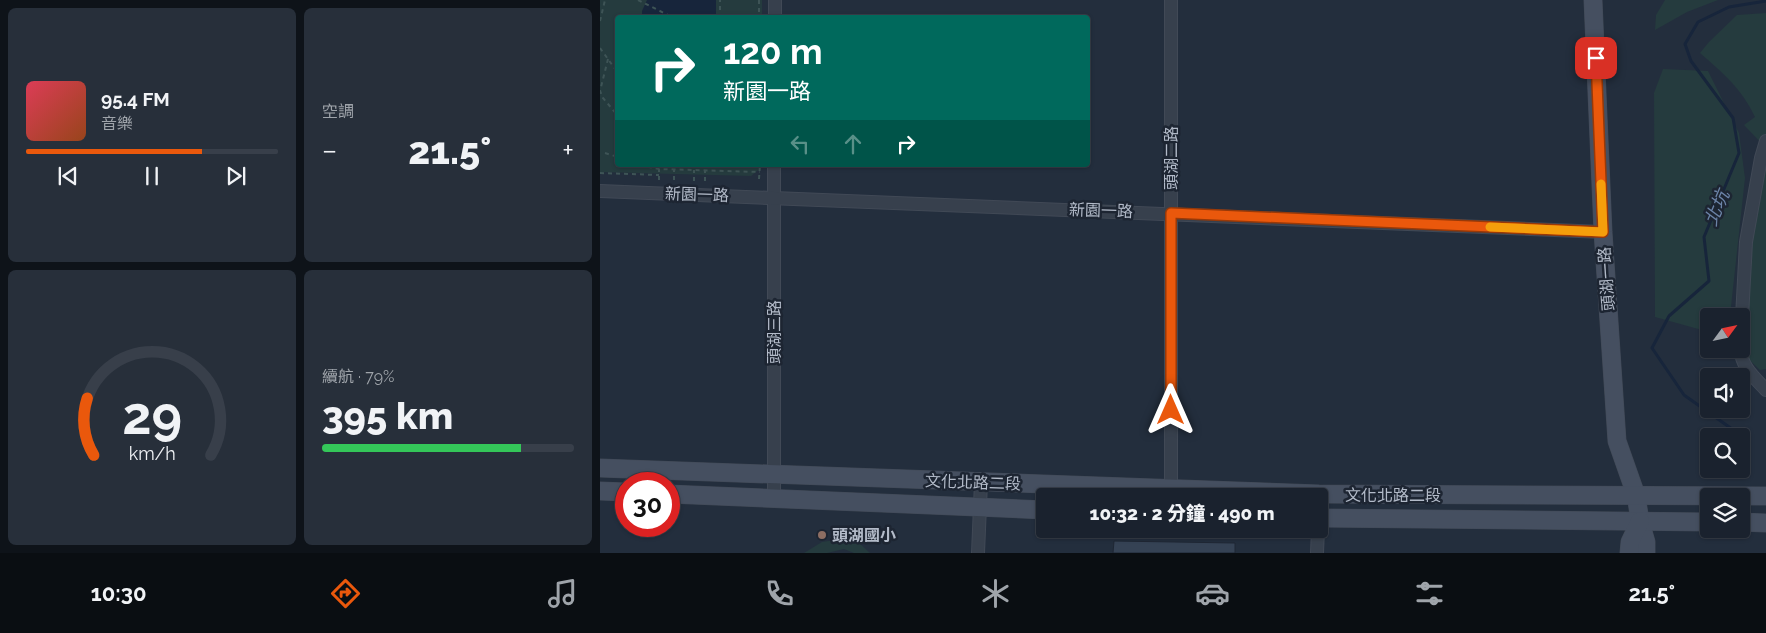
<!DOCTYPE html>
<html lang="zh-TW">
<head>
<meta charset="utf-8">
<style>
  body { margin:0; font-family:Raleway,"Noto Sans TC",sans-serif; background:#272f3a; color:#f1f3f6; height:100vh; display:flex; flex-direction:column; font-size:19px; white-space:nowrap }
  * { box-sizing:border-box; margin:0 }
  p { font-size:16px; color:#9fa4aa }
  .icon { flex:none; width:28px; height:28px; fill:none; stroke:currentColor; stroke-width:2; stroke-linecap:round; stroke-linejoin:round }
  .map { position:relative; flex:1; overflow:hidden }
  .details { display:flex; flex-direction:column; gap:8px; padding:8px; background:#0e1319; width:600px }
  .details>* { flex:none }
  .top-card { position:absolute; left:15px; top:15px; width:475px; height:152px; border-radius:5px; box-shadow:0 1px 4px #0004,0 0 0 1px #383f4a; background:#00695c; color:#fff; overflow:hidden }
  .needle { width:32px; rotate:57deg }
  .fabs { position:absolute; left:1100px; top:308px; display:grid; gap:10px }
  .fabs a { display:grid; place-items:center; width:50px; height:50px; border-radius:5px; background:#1a222e; box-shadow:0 1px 4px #0004,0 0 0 1px #383f4a; font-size:25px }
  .speed { position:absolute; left:15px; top:472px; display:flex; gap:10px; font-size:25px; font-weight:700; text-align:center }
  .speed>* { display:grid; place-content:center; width:65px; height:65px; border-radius:50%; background:#1a222e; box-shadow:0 1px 4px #0004,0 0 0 1px #383f4a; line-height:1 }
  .speed .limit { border:8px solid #d22; background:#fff; color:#111 }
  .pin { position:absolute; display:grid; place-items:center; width:42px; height:42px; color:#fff; margin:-21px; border-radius:10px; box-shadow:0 2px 8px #0006 }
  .me { position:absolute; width:55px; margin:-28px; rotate:0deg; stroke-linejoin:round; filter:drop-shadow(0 0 4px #0008) }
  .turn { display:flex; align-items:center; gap:18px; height:105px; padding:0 25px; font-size:22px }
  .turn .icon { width:65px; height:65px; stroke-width:2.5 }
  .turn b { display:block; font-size:35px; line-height:42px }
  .lanes { display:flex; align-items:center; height:48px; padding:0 25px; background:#0003; justify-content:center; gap:25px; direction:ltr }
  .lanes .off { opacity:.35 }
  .big { font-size:38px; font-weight:800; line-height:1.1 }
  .details .widget { flex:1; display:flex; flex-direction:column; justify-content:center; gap:8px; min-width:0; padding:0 18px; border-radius:8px; background:#272f3a }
  .details .dial { align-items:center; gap:0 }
  .dial svg { height:130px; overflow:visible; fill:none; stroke:#383f4a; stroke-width:7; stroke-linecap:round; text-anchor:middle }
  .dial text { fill:#f1f3f6; stroke:none }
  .song { display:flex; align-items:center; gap:15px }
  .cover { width:60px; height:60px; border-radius:8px; background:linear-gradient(135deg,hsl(350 70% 55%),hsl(20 70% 35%)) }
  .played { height:5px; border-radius:2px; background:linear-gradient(90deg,#ea580c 70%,#383f4a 70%) }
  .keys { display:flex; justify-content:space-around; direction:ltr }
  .heat { display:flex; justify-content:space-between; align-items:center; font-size:28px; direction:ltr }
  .charge { height:8px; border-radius:4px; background:linear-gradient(90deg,#34c759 79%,#383f4a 0) }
  .details .tiles { flex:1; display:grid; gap:8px; grid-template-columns:repeat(2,1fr) }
  .trip { position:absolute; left:436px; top:488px; width:292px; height:50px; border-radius:5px; background:#1a222e; box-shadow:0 1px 4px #0004,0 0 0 1px #383f4a; font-weight:800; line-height:50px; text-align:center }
  .menu { display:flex; height:80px; justify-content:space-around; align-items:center; background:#0a0e12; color:#9fa4aa }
  .menu .icon { width:35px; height:35px }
  .menu .active { color:#ea580c }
  .menu b { font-size:22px; color:#f1f3f6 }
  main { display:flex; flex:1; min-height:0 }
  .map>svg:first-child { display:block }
  .green { fill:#253b3e }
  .water { fill:#17253b }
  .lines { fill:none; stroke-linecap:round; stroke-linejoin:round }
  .stream { stroke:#17253b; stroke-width:3 }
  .building { fill:#354254; stroke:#1f2734 }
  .street-casing { stroke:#414956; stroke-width:14 }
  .secondary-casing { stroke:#414956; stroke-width:19 }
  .path { stroke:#3e5456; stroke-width:2; stroke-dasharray:4 4; stroke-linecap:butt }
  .street { stroke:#37404d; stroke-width:12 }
  .secondary { stroke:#454f60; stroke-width:18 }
  .route-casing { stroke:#983908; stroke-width:12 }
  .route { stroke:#ea580c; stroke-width:9 }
  .slow { stroke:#f59e0b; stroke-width:9 }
  .education-dot { fill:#8d6e63; stroke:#1d2532; stroke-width:2 }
  .labels { text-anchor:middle; stroke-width:5; stroke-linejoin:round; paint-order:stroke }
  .street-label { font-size:16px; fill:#b3bbc9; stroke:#1d2532 }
  .poi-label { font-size:16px; font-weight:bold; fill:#b3bbc9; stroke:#1d2532; text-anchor:start }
  .water-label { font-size:18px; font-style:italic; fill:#6c84a8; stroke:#1d2532 }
</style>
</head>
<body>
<main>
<section class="details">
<div class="tiles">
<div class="widget">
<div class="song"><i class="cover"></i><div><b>95.4 FM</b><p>音樂</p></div></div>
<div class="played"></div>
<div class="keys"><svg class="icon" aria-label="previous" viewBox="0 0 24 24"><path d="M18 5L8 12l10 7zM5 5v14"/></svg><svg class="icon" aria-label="pause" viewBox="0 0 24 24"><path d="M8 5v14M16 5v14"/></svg><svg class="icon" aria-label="next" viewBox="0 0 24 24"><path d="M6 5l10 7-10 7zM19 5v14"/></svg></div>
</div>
<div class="widget"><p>空調</p>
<div class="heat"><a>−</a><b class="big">21.5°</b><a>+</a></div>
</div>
<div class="widget dial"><svg viewBox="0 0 100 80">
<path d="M14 69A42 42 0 1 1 86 69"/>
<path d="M14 69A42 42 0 0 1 10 34" stroke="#ea580c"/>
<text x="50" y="56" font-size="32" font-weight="700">29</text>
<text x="50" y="72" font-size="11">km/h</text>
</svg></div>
<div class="widget"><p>續航 · 79%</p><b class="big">395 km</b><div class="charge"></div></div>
</div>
</section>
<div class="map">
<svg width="1166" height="553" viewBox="0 0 1166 553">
  <rect width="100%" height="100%" fill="#232e3d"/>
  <!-- green -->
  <g class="green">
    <path d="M 0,0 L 162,0 L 162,17 L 18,18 L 18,165 L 162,165 L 162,167 L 151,176 L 0,172 Z"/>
    <path d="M 1065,0 L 1118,0 L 1087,12 L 1055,30 L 1056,15 Z"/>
    <path d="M 1166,13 L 1166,151 L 1166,148 L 1144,125 L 1155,117 C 1142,89 1123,73 1100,53 L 1109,42 L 1137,15 Z"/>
    <path d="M 1063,69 L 1108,71 L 1139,133 L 1145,178 L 1130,316 L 1109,316 L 1109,332 L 1055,317 L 1054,93 Z"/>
    <path d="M 1166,168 L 1166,369 L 1160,370 L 1138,349 L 1141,349 L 1141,333 L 1153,232 Z"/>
    <path d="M 247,538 L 259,543 L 270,553 L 254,553 L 244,549 L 227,553 L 204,553 L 222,542 Z"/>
  </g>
  <!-- water -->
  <path class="water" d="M 47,0 L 116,0 L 116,17 L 42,17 L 42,11 Z"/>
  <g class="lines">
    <!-- stream -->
    <path class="stream" d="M 1132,429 L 1084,395 L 1052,348 L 1069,316 L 1109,281 L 1104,237 L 1139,153 L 1133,118 L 1091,61 L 1085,44 L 1098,22 L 1129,7 L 1166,1"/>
  </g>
  <!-- building -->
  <path class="building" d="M 514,541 L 635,543 L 635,553 L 513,553 Z"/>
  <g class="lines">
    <!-- street casing -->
    <g class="street-casing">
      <g id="street">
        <path d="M 571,0 L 571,496"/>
        <path d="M 175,18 L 175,0"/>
        <path d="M 174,165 L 174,498"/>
        <path d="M 0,191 L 1003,232"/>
        <path d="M 1141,336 L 1146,242 L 1161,158 L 1166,141"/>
        <path d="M 1141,349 C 1140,366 1156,379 1166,390"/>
        <path d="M 378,553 L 381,482"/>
        <path d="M 717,553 L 718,529"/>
      </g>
    </g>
    <!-- secondary casing -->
    <g class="secondary-casing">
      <g id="secondary">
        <path d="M 993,0 L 1003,232 L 1017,441 L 1036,495 L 1040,521 L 1046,542 L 1046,553"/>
        <path d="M 0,468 L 719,494 L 1166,496"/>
        <path d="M 0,491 L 26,492"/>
        <path d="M 69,494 L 445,510"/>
        <path d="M 720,518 L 1109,522"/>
        <path d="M 1141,522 L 1166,523"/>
        <path d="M 1029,553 L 1030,542 L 1040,521"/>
      </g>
    </g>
    <!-- path -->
    <g class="path">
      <path d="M 38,0 L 74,18"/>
      <path d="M 159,0 L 159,18"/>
      <path d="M 61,18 L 67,14"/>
      <path d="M 120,18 L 120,0"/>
      <path d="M 0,21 L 5,0"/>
      <path d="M 0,48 L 18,73"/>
      <path d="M 8,59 L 0,91 L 3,98 L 18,116"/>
      <path d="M 5,153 L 18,157"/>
      <path d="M 16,156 L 18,145"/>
      <path d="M 40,165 L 59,169 L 160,172"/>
      <path d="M 119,165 L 160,166"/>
      <path d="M 0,173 L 59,175"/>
      <path d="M 159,179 L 160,165"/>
      <path d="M 59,180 L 59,169"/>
      <path d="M 74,180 L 74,170"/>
      <path d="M 94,181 L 94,170"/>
      <path d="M 105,181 L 105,170"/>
    </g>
    <!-- street -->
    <use href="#street" class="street"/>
    <!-- secondary -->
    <use href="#secondary" class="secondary"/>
  </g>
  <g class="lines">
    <!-- route casing -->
    <g class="route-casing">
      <path id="route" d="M 571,410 L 571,213 L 1003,232 L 996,58"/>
    </g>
    <!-- route -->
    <use href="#route" class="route"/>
    <!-- slow -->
    <path class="slow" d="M 890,227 L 1003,232 L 1001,184"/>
  </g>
  <!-- markers -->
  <circle class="education-dot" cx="222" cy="535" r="5"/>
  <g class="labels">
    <!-- street labels -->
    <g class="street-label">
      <text transform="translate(571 158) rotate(-90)" y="6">頭湖二路</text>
      <text transform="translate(97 194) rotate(2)" y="6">新園一路</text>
      <text transform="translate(501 210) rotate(2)" y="6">新園一路</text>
      <text transform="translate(1006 279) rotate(-94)" y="6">頭湖一路</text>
      <text transform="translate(174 332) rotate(-90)" y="6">頭湖三路</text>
      <text transform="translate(373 482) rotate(2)" y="6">文化北路二段</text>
      <text x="793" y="501">文化北路二段</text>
    </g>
    <!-- poi labels -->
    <g class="poi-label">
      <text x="232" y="541">頭湖國小</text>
    </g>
    <!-- water labels -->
    <g class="water-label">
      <text transform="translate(1117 208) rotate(-67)" y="6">北坑</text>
    </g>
  </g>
</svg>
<div class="fabs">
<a><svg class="needle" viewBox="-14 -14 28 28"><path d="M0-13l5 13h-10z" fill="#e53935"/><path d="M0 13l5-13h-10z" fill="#9fa4aa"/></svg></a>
<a><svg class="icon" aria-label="sound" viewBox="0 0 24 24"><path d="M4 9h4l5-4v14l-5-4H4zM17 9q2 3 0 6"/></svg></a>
<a><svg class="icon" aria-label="search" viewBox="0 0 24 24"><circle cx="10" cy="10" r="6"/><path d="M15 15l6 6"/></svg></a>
<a><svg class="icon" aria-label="layers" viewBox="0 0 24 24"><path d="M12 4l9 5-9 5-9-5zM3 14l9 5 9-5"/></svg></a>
</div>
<div class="speed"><div class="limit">30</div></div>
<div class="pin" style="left:996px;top:58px;background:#d93025"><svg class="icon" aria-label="arrive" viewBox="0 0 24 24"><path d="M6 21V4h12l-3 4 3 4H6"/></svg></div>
<svg class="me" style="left:571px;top:410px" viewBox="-20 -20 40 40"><path d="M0-17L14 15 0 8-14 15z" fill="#ea580c" stroke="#fff" stroke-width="4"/></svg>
<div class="trip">10:32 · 2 分鐘 · 490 m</div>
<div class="top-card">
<div class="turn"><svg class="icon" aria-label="right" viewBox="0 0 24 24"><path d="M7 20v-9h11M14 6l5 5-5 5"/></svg><div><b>120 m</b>新園一路</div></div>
<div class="lanes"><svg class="icon off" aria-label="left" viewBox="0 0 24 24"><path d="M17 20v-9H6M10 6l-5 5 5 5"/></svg><svg class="icon off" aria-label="ahead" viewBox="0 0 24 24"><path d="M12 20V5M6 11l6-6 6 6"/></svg><svg class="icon" aria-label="right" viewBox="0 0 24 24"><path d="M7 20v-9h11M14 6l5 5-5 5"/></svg></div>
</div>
</div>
</main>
<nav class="menu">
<b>10:30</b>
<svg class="icon active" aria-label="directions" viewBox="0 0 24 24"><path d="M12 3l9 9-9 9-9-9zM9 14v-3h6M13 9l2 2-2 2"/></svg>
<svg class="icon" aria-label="music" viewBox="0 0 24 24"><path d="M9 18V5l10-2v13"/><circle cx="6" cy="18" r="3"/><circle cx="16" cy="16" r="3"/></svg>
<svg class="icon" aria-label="phone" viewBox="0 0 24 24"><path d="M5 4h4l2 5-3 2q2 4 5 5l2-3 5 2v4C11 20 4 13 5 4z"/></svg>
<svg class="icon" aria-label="climate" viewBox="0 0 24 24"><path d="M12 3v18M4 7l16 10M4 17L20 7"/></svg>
<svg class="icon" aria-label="car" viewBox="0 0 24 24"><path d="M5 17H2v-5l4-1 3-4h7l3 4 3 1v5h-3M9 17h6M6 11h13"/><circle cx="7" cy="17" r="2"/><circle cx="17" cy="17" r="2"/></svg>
<svg class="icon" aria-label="filters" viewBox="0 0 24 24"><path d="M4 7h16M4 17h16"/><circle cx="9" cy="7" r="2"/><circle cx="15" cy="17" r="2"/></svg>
<b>21.5°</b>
</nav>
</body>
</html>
